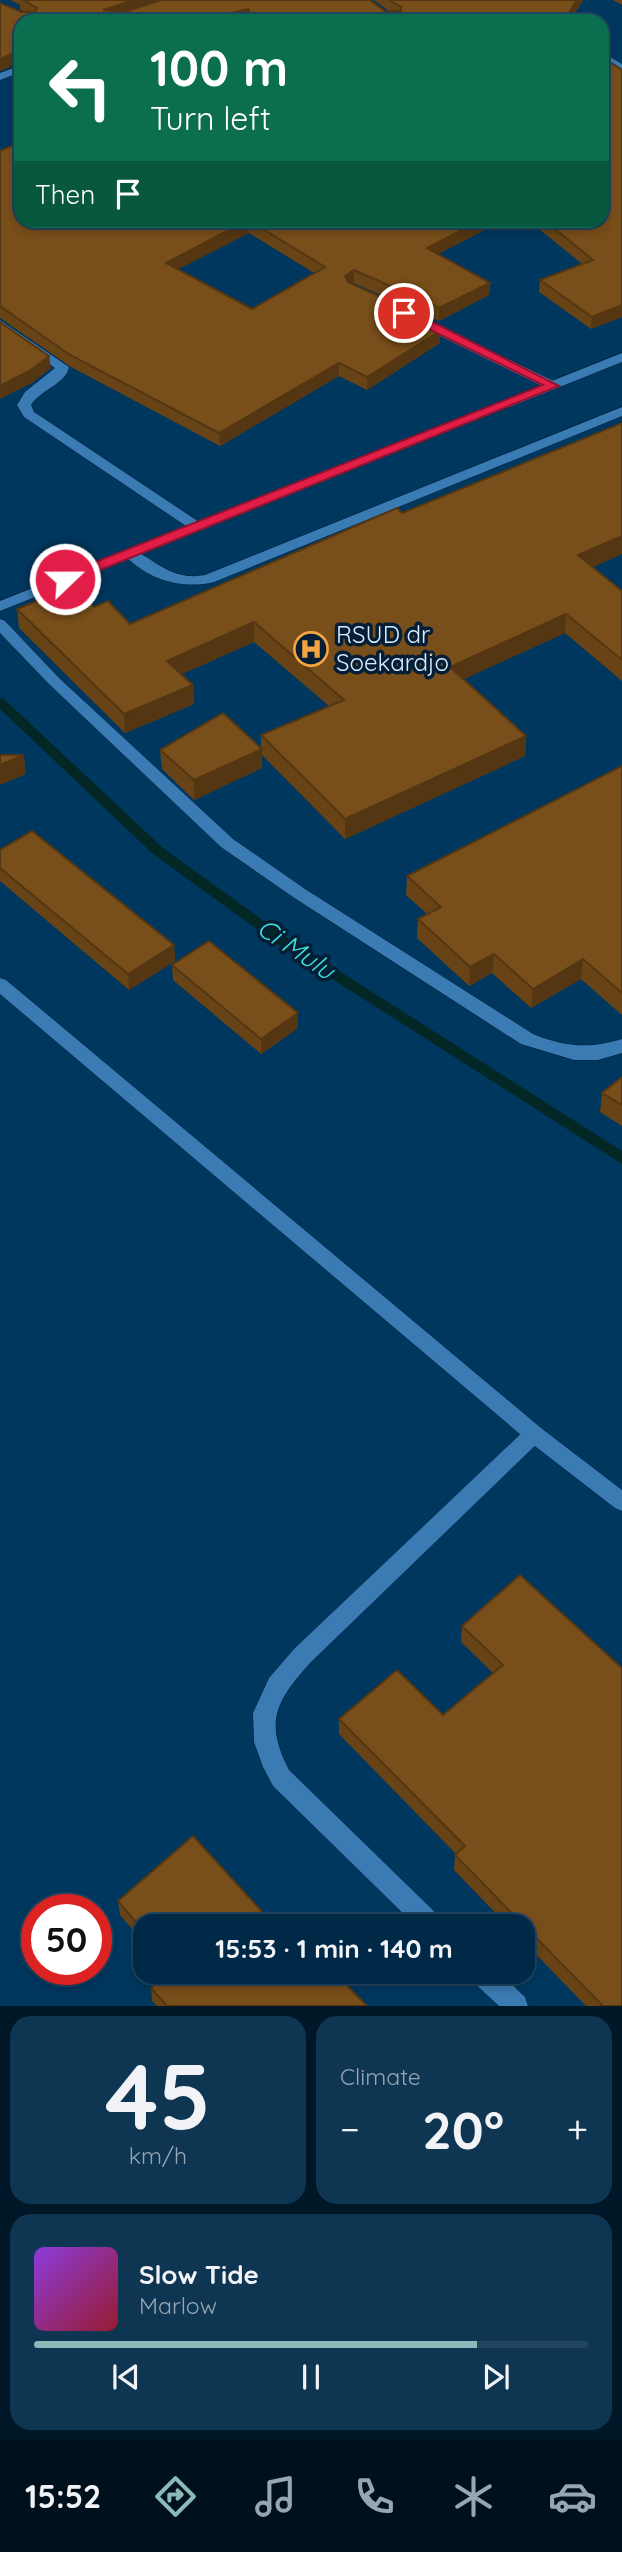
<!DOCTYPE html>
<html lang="en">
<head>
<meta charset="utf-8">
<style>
  body { margin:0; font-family:Quicksand,sans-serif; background:#0e3552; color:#f1f3f6; height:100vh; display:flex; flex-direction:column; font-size:26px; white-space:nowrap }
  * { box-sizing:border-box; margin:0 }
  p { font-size:23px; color:#95a6b4 }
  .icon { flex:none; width:38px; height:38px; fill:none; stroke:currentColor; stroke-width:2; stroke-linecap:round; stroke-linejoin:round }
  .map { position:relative; height:2006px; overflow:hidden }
  .sheet { display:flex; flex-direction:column; gap:10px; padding:10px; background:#001727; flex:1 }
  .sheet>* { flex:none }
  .guide { position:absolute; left:14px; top:14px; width:595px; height:214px; border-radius:21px; box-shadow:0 4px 10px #0003,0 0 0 2px #224560; background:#0b6e4f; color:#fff; overflow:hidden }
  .speed { position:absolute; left:21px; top:1894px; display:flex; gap:14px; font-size:35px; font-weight:700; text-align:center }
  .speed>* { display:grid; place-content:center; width:91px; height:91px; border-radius:50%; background:#002947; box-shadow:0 4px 10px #0003,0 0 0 2px #224560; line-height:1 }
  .speed .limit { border:10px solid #d22; background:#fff; color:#111 }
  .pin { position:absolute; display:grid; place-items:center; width:60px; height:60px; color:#fff; margin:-30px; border:4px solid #fff; border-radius:50%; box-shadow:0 2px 7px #0007 }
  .me { position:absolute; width:77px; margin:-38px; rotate:68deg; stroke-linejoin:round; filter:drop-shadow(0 0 5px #0008) }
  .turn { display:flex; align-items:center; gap:24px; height:147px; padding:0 21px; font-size:32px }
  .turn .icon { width:91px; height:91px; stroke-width:2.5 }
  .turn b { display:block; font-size:49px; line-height:60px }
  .then { display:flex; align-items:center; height:66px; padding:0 21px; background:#0003; gap:14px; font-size:26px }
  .big { font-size:52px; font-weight:800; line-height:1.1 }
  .sheet .widget { flex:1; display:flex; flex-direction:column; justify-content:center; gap:10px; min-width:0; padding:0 24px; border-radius:21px; background:#0e3552 }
  .sheet .dial { align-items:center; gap:0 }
  .dial b { font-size:91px; line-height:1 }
  .song { display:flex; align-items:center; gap:21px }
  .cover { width:84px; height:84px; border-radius:10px; background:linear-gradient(135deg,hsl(270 70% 55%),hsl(350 70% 35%)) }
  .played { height:7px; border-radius:4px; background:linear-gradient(90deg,#8bbbb9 80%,#224560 80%) }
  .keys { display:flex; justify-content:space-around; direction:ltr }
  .heat { display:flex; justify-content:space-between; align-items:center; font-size:38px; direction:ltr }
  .sheet .tiles { flex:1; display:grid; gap:10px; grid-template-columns:1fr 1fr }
  .widget:last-child { grid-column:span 2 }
  .trip { position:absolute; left:133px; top:1914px; width:402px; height:70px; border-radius:21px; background:#002947; box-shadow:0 4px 10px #0003,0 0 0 2px #224560; font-weight:800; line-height:70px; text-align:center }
  .tab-bar { display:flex; height:112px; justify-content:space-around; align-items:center; background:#00101c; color:#95a6b4 }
  .tab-bar .icon { width:49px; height:49px }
  .tab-bar .selected { color:#8bbbb9 }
  .tab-bar b { font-size:32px; color:#f1f3f6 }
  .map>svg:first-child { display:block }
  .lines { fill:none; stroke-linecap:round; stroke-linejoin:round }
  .stream { fill:#032725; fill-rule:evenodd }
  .lane-casing { stroke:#001e39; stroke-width:1 }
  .street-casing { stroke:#001e39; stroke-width:1 }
  .secondary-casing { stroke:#001e39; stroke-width:1 }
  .lane { fill:#3b7bb3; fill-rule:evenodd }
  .street { fill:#3b7bb3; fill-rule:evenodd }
  .secondary { fill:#3b7bb3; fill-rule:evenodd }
  .wall { fill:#674316; fill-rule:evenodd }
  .shaded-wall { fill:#543712 }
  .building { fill:#784e1a; stroke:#543712; stroke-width:2 }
  .route { fill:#e11d48; stroke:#92132f; stroke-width:2 }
  .labels { text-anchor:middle; stroke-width:7; stroke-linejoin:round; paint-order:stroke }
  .poi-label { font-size:24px; fill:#d8ebfe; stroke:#041e35; text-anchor:start }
  .water-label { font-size:26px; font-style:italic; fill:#3de2d6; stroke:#041e35 }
</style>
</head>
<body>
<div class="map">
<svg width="622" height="2006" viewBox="0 0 622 2006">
  <rect width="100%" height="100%" fill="#00375f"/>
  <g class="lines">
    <!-- stream -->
    <path class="stream" d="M 0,698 L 4,699 L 163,848 L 289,939 L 622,1151 L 622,1164 L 279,945 L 153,854 L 0,709 Z"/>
    <!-- lane casing -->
    <g class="lane-casing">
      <path id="lane" d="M 622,407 L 622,416 L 214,582 C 181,590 145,579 123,553 L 125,550 C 145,546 164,583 205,575 Z"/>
    </g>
    <!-- street casing -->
    <g class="street-casing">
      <g id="street">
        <path d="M 602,52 L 622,64 L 622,72 L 602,60 Z"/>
        <path d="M 21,65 L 21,72 L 0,80 L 0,73 Z"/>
        <path d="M 402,308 L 558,383 L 560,386 L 553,390 L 548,389 L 397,315 L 396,312 Z"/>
        <path d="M 0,320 L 69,367 C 66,384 40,390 31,405 L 34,412 L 202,524 L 202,530 L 192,530 L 24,417 L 17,405 L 25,392 L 55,368 L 0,330 Z"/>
        <path d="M 0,619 L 5,621 L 59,678 L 233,839 L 305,889 L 533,1034 C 565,1047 589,1049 622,1039 L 622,1053 L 598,1060 L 574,1060 L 521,1044 L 293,897 L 221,847 L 49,684 L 0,633 Z"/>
        <path d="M 534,1425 L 541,1428 L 544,1434 L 541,1440 L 310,1663 C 276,1701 264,1722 289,1770 L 442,1919 L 446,1927 L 417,1927 L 273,1786 L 263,1767 L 254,1742 L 253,1713 L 269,1678 L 294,1649 L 527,1428 Z"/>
        <path d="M 469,1972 L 499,1972 L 525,1997 L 528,2006 L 499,2006 L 472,1981 Z"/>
      </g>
    </g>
    <!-- secondary casing -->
    <g class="secondary-casing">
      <g id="secondary">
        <path d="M 622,353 L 622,362 L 0,611 L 0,601 Z"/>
        <path d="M 0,978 L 6,980 L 541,1428 L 622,1490 L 622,1511 L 615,1508 L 527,1440 L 0,994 Z"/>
      </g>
    </g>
    <!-- lane -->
    <use href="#lane" class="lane"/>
    <!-- street -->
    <use href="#street" class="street"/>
    <!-- secondary -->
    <use href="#secondary" class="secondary"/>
  </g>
  <!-- wall -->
  <g class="wall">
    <path d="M 10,0 L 370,0 L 386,12 L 390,12 L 374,0 L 583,0 L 570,21 L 21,21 L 21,64 L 20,63 L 0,71 L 0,3 L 21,12 L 25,12 L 20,9 L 20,5 Z"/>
    <path d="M 613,0 L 622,0 L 622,5 Z"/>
    <path d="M 622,70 L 622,317 L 591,329 L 539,292 L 540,280 L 582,264 L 528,220 L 602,220 Z"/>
    <path d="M 0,151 L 504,220 L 438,254 L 490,283 L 489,295 L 439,321 L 354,283 L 352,284 L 422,316 L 422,322 L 440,331 L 440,343 L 367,390 L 339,376 L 220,446 L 71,367 L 0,318 ZM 249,233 L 314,273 L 252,309 L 178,269 Z"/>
    <path d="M 402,513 L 592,567 L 622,591 L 622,681 L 565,633 L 463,679 L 526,736 L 525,756 L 345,839 L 262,755 L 262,768 L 194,800 L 162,769 L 160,750 L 261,749 L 261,735 L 329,706 L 254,642 L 182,674 L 193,685 L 194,704 L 125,733 L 19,628 L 17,609 L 94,607 L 130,624 Z"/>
    <path d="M 622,766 L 622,1015 L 581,979 L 531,1008 L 492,973 L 469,986 L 417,938 L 418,919 L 427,914 L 406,895 L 407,876 Z"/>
    <path d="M 0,850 L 174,945 L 175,961 L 129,990 L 0,881 Z"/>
    <path d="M 172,965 L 298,1013 L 298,1028 L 261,1054 L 173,980 Z"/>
    <path d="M 622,1077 L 622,1126 L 600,1112 L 602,1093 Z"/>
    <path d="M 520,1575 L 622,2006 L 586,2006 L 523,1941 L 523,1927 L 509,1927 L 454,1870 L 455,1855 L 456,1854 L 339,1734 L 339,1719 L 443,1715 L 493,1673 L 461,1642 L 462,1626 Z"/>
    <path d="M 118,1901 L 145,1927 L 145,1944 L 120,1915 Z"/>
    <path d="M 151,1988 L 367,2006 L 157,2006 L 152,2001 Z"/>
  </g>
  <!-- shaded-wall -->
  <g class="shaded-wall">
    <path d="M 134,0 L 171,0 L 105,21 L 103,10 Z"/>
    <path d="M 577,0 L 583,0 L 570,21 L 564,21 Z"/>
    <path d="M 248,9 L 248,20 L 246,21 L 201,21 Z"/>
    <path d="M 19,51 L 20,63 L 0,71 L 0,59 Z"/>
    <path d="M 248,220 L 249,233 L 167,275 L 166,263 Z"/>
    <path d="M 481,220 L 504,220 L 426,260 L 427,248 Z"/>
    <path d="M 354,270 L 354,283 L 344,288 L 345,276 Z"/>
    <path d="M 490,283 L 489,295 L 439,321 L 439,308 Z"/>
    <path d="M 622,305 L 622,317 L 591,329 L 592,317 Z"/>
    <path d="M 440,331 L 440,343 L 367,390 L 367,377 Z"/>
    <path d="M 49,356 L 51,368 L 32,383 L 0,399 L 0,386 Z"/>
    <path d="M 339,363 L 339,376 L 220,446 L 219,433 Z"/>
    <path d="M 622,536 L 622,554 L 576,575 L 578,555 Z"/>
    <path d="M 566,614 L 565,633 L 449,686 L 450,667 Z"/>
    <path d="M 254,622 L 254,642 L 168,680 L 167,661 Z"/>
    <path d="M 193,685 L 194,704 L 125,733 L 124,714 Z"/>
    <path d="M 526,736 L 525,756 L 345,839 L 345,819 Z"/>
    <path d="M 262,749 L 262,768 L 194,800 L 194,780 Z"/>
    <path d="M 24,755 L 26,774 L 0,785 L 0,765 Z"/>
    <path d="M 174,945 L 175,961 L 129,990 L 128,974 Z"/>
    <path d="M 494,954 L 492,973 L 469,986 L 470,967 Z"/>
    <path d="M 583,959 L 581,979 L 531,1008 L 533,989 Z"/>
    <path d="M 298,1013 L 298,1028 L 261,1054 L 261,1039 Z"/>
  </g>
  <!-- building -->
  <g class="building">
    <path d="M 23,0 L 134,0 L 103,10 L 124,12 L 162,0 L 370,0 L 386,12 L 401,11 L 401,7 L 390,0 L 577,0 L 564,21 L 253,21 L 248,9 L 201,21 L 21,21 L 21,53 L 19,51 L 0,59 L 0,3 L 21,12 L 35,12 L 37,8 Z"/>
    <path d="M 602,57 L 622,70 L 622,305 L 592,317 L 540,280 L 593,260 L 544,220 L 602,220 Z"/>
    <path d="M 21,142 L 21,220 L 248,220 L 166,263 L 252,309 L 325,267 L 248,220 L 481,220 L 427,248 L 490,283 L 439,308 L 354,270 L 345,276 L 348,282 L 422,316 L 416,320 L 440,331 L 367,377 L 339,363 L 219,433 L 70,355 L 0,306 L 0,151 Z"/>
    <path d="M 0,322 L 49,356 L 31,370 L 0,386 Z"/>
    <path d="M 622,423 L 622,536 L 578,555 L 622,591 L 622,660 L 566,614 L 450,667 L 526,736 L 345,819 L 261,735 L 344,700 L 254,622 L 167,661 L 193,685 L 124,714 L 17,609 L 74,586 L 94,607 L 108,601 L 130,624 L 397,508 L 402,513 Z"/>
    <path d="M 223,713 L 262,749 L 194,780 L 160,750 Z"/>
    <path d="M 0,755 L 24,755 L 0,765 Z"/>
    <path d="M 622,766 L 622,993 L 583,959 L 533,989 L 494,954 L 470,967 L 418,919 L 441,907 L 407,876 Z"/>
    <path d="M 32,831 L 174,945 L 128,974 L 0,868 L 0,850 Z"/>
    <path d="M 209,941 L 298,1013 L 261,1039 L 172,965 Z"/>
    <path d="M 622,1077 L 622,1105 L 602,1093 Z"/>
    <path d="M 520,1575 L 622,1668 L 622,2006 L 603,2006 L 455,1855 L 465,1846 L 339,1719 L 397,1670 L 443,1715 L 503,1665 L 462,1626 Z"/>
    <path d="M 193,1836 L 276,1927 L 145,1927 L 145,1933 L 118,1901 Z"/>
    <path d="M 168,1972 L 334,1972 L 367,2006 L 167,2006 L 151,1988 Z"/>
  </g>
  <!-- route -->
  <path class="route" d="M 400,310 L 409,310 L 559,386 L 70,582 L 60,582 L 60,576 L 543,385 L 400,315 Z"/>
  <!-- icons -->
  <defs>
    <g id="hospital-ring" transform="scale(1.75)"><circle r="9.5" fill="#041e35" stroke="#f4a443" stroke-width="1.5"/><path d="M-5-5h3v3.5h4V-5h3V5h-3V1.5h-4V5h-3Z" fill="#f4a443"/></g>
  </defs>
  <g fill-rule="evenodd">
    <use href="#hospital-ring" x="311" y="649"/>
  </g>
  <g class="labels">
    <!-- poi labels -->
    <g class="poi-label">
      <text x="336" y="643">RSUD dr<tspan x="336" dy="28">Soekardjo</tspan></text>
    </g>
    <!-- water labels -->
    <g class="water-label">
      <text transform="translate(296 949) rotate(34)" y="9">Ci Mulu</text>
    </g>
  </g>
</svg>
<div class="speed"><div class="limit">50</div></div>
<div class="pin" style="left:404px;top:313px;background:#d93025"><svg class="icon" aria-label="arrive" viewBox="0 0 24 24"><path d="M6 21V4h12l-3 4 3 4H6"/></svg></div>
<svg class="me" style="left:65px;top:579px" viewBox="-20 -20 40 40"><circle r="17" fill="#e11d48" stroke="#fff" stroke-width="3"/><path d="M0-11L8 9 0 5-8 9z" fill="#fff"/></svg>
<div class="trip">15:53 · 1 min · 140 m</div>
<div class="guide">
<div class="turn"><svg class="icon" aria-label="left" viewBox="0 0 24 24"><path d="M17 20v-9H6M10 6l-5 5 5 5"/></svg><div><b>100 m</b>Turn left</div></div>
<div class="then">Then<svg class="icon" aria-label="arrive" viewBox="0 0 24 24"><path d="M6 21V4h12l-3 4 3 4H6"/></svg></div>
</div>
</div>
<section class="sheet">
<div class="tiles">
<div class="widget dial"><b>45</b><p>km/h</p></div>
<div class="widget"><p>Climate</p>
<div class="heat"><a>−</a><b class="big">20°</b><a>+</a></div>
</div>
<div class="widget">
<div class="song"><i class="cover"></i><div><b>Slow Tide</b><p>Marlow</p></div></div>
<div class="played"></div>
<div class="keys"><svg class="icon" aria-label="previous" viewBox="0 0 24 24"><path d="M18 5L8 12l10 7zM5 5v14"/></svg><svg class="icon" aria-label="pause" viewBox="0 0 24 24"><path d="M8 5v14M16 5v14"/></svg><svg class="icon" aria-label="next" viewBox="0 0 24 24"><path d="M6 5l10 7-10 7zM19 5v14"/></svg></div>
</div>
</div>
</section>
<nav class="tab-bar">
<b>15:52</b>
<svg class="icon selected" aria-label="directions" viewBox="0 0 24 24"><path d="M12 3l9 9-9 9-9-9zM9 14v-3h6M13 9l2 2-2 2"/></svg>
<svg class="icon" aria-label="music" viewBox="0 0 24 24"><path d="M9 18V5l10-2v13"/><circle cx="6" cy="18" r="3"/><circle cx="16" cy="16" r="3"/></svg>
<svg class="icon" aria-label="phone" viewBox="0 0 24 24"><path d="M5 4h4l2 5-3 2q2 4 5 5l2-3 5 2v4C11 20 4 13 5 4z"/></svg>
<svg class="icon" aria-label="climate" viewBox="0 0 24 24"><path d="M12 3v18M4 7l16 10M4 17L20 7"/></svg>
<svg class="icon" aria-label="car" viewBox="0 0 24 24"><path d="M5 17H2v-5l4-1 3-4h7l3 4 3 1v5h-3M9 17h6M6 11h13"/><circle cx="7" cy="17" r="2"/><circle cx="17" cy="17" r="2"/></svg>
</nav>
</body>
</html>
